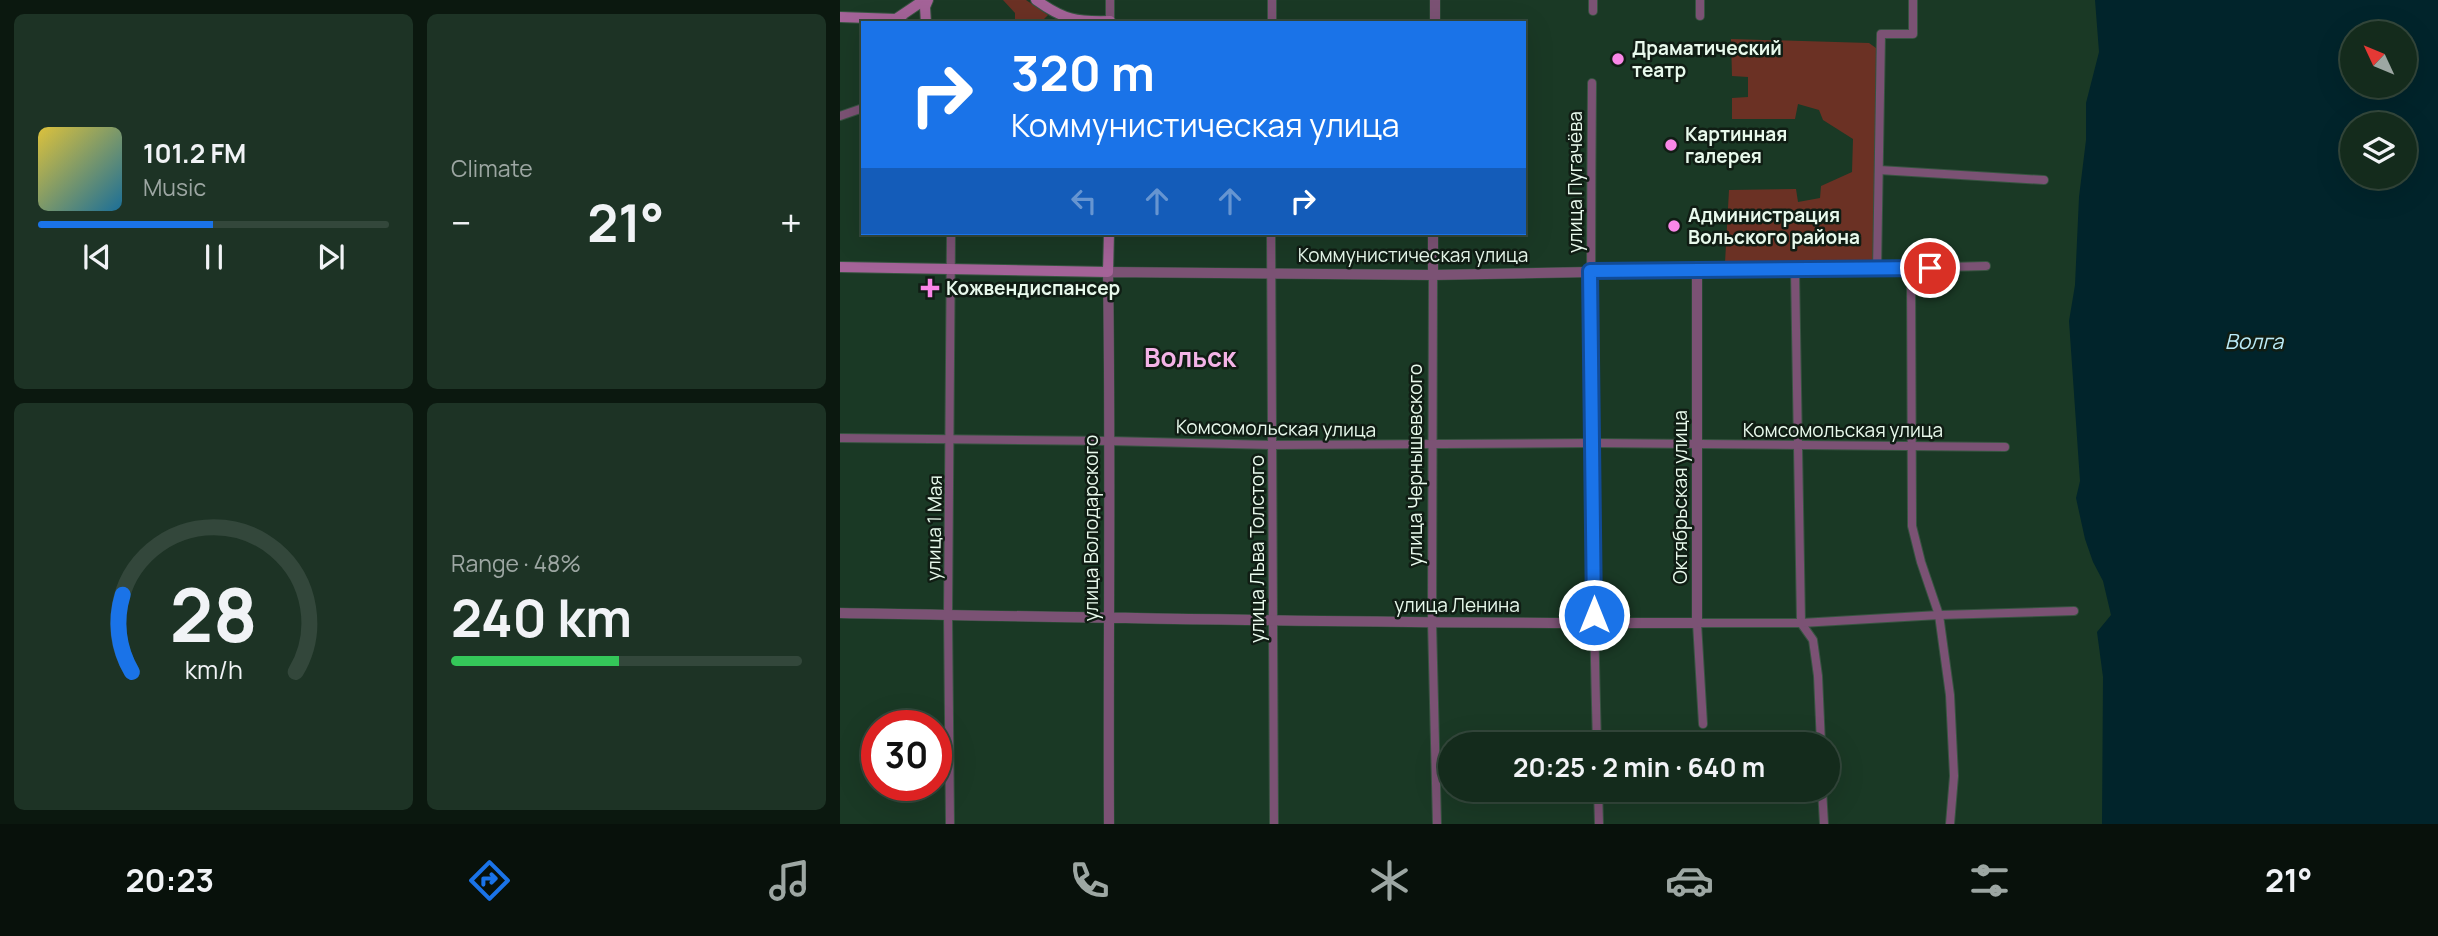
<!DOCTYPE html>
<html lang="en">
<head>
<meta charset="utf-8">
<style>
  body { margin:0; font-family:Manrope,sans-serif; background:#1d3325; color:#f1f3f6; height:100vh; display:flex; flex-direction:column; font-size:26px; white-space:nowrap }
  * { box-sizing:border-box; margin:0 }
  p { font-size:23px; color:#9da7a3 }
  .icon { flex:none; width:38px; height:38px; fill:none; stroke:currentColor; stroke-width:2; stroke-linecap:round; stroke-linejoin:round }
  .map { position:relative; flex:1; overflow:hidden }
  .side { display:flex; flex-direction:column; gap:14px; padding:14px; background:#0b180f; width:840px }
  .side>* { flex:none }
  .guide { position:absolute; left:21px; top:21px; width:665px; height:214px; border-radius:0px; box-shadow:0 7px 28px #0002,0 0 0 2px #33473b; background:#1a73e8; color:#fff; overflow:hidden }
  .needle { width:46px; rotate:314deg }
  .controls { position:absolute; left:1500px; top:21px; display:grid; gap:14px }
  .controls a { display:grid; place-items:center; width:77px; height:77px; border-radius:50%; background:#142b1c; box-shadow:0 7px 28px #0002,0 0 0 2px #33473b; font-size:35px }
  .speed { position:absolute; left:21px; top:710px; display:flex; gap:14px; font-size:35px; font-weight:700; text-align:center }
  .speed>* { display:grid; place-content:center; width:91px; height:91px; border-radius:50%; background:#142b1c; box-shadow:0 7px 28px #0002,0 0 0 2px #33473b; line-height:1 }
  .speed .limit { border:10px solid #d22; background:#fff; color:#111 }
  .pin { position:absolute; display:grid; place-items:center; width:60px; height:60px; color:#fff; margin:-30px; border:4px solid #fff; border-radius:50%; box-shadow:0 2px 7px #0007 }
  .me { position:absolute; width:77px; margin:-38px; rotate:0deg; stroke-linejoin:round; filter:drop-shadow(0 0 5px #0008) }
  .turn { display:flex; align-items:center; gap:24px; height:147px; padding:0 35px; font-size:32px }
  .turn .icon { width:91px; height:91px; stroke-width:2.5 }
  .turn b { display:block; font-size:49px; line-height:60px }
  .lanes { display:flex; align-items:center; height:66px; padding:0 35px; background:#0003; justify-content:center; gap:35px; direction:ltr }
  .lanes .off { opacity:.35 }
  .big { font-size:52px; font-weight:700; line-height:1.1 }
  .side .tile { flex:1; display:flex; flex-direction:column; justify-content:center; gap:10px; min-width:0; padding:0 24px; border-radius:10px; background:#1d3325 }
  .side .dial { align-items:center; gap:0 }
  .dial svg { height:182px; overflow:visible; fill:none; stroke:#33473b; stroke-width:7; stroke-linecap:round; text-anchor:middle }
  .dial text { fill:#f1f3f6; stroke:none }
  .song { display:flex; align-items:center; gap:21px }
  .cover { width:84px; height:84px; border-radius:10px; background:linear-gradient(135deg,hsl(50 70% 55%),hsl(200 70% 35%)) }
  .played { height:7px; border-radius:4px; background:linear-gradient(90deg,#1a73e8 50%,#33473b 50%) }
  .keys { display:flex; justify-content:space-around; direction:ltr }
  .heat { display:flex; justify-content:space-between; align-items:center; font-size:38px; direction:ltr }
  .charge { height:10px; border-radius:5px; background:linear-gradient(90deg,#34c759 48%,#33473b 0) }
  .side .tiles { flex:1; display:grid; gap:14px; grid-template-columns:repeat(2,1fr) }
  .trip { position:absolute; left:598px; top:732px; width:402px; height:70px; border-radius:35px; background:#142b1c; box-shadow:0 7px 28px #0002,0 0 0 2px #33473b; font-weight:700; line-height:70px; text-align:center }
  .tab-bar { display:flex; height:112px; justify-content:space-around; align-items:center; background:#08110b; color:#9da7a3 }
  .tab-bar .icon { width:49px; height:49px }
  .tab-bar .on { color:#1a73e8 }
  .tab-bar b { font-size:32px; color:#f1f3f6 }
  main { display:flex; flex:1; min-height:0 }
  .map>svg:first-child { display:block }
  .green { fill:#6b3124 }
  .water { fill:#01242b; fill-rule:evenodd }
  .lines { fill:none; stroke-linecap:round; stroke-linejoin:round }
  .minor-casing { stroke:#375441; stroke-width:10 }
  .tertiary-casing { stroke:#375441; stroke-width:11 }
  .secondary-casing { stroke:#375441; stroke-width:12 }
  .minor { stroke:#7b5274; stroke-width:8 }
  .tertiary { stroke:#7b5274; stroke-width:10 }
  .secondary { stroke:#a46398; stroke-width:10 }
  .route-casing { stroke:#114b97; stroke-width:18 }
  .route { stroke:#1a73e8; stroke-width:12 }
  .poi-dot { fill:#fa87e7; stroke:#101d14; stroke-width:2.5 }
  .labels { text-anchor:middle; stroke-width:5; stroke-linejoin:round; paint-order:stroke }
  .poi-label { font-size:19px; font-weight:bold; fill:#e8f9ec; stroke:#101d14; text-anchor:start }
  .street-label { font-size:19px; fill:#e8f9ec; stroke:#101d14 }
  .water-label { font-size:21px; font-style:italic; fill:#bbecf8; stroke:#101d14 }
  .district-label { font-size:26px; font-weight:bold; fill:#f4b3e7; stroke:#101d14 }
</style>
</head>
<body>
<main>
<section class="side">
<div class="tiles">
<div class="tile">
<div class="song"><i class="cover"></i><div><b>101.2 FM</b><p>Music</p></div></div>
<div class="played"></div>
<div class="keys"><svg class="icon" aria-label="previous" viewBox="0 0 24 24"><path d="M18 5L8 12l10 7zM5 5v14"/></svg><svg class="icon" aria-label="pause" viewBox="0 0 24 24"><path d="M8 5v14M16 5v14"/></svg><svg class="icon" aria-label="next" viewBox="0 0 24 24"><path d="M6 5l10 7-10 7zM19 5v14"/></svg></div>
</div>
<div class="tile"><p>Climate</p>
<div class="heat"><a>−</a><b class="big">21°</b><a>+</a></div>
</div>
<div class="tile dial"><svg viewBox="0 0 100 80">
<path d="M14 69A42 42 0 1 1 86 69"/>
<path d="M14 69A42 42 0 0 1 10 35" stroke="#1a73e8"/>
<text x="50" y="56" font-size="32" font-weight="700">28</text>
<text x="50" y="72" font-size="11">km/h</text>
</svg></div>
<div class="tile"><p>Range · 48%</p><b class="big">240 km</b><div class="charge"></div></div>
</div>
</section>
<div class="map">
<svg width="1598" height="824" viewBox="0 0 1598 824">
  <rect width="100%" height="100%" fill="#1a3925"/>
  <!-- green -->
  <g class="green">
    <path d="M 163,0 L 186,0 L 208,15 L 201,22 L 175,21 L 175,13 Z"/>
    <path d="M 891,39 L 1029,43 L 1036,48 L 1034,263 L 885,263 L 889,190 L 956,189 L 958,202 L 980,198 L 981,186 L 1012,172 L 1013,139 L 983,120 L 979,110 L 958,104 L 955,119 L 892,119 L 892,98 L 908,97 L 908,77 L 892,76 Z"/>
  </g>
  <!-- water -->
  <path class="water" d="M 1255,0 L 1598,0 L 1598,824 L 1262,824 L 1263,677 L 1257,632 L 1271,615 L 1263,581 L 1253,562 L 1245,539 L 1236,498 L 1240,481 L 1229,321 L 1235,285 L 1239,197 L 1246,140 L 1246,103 L 1259,52 ZM 1512,33 L 1564,33 L 1564,86 L 1512,86 ZM 1564,124 L 1564,177 L 1512,177 L 1512,124 Z"/>
  <g class="lines">
    <!-- minor casing -->
    <g class="minor-casing">
      <g id="minor">
        <path d="M 432,0 L 432,23"/>
        <path d="M 753,11 L 753,0"/>
        <path d="M 860,16 L 860,0"/>
        <path d="M 270,21 L 270,0"/>
        <path d="M 752,83 C 750,303 751,524 757,744"/>
        <path d="M 0,116 L 23,108"/>
        <path d="M 1039,170 L 1204,180"/>
        <path d="M 431,233 L 434,824"/>
        <path d="M 1071,269 L 1072,526 L 1081,562 L 1099,615 L 1110,695 L 1114,776 L 1110,824"/>
        <path d="M 857,270 L 955,271 L 1146,266"/>
        <path d="M 1037,270 L 1041,34 L 1073,34 L 1073,0"/>
        <path d="M 955,271 L 961,623 L 973,640 L 978,676 L 981,744"/>
        <path d="M 593,275 L 592,622 L 597,824"/>
        <path d="M 0,438 L 270,441 L 433,445 L 753,443 L 1165,447"/>
        <path d="M 863,724 L 857,623 L 961,623 L 1099,615 L 1234,611"/>
        <path d="M 758,789 L 759,824"/>
        <path d="M 982,789 L 984,824"/>
        <path d="M 110,824 L 108,615 L 111,233"/>
      </g>
    </g>
    <!-- tertiary casing -->
    <g class="tertiary-casing">
      <g id="tertiary">
        <path d="M 595,0 L 595,23"/>
        <path d="M 593,275 L 593,233"/>
        <path d="M 0,613 C 286,618 572,624 857,623 L 857,270 L 593,275 L 268,272 C 271,456 268,640 269,824"/>
      </g>
    </g>
    <!-- secondary casing -->
    <g class="secondary-casing">
      <g id="secondary">
        <path d="M 196,0 C 224,20 236,22 270,21 L 270,23"/>
        <path d="M 0,17 L 56,19 L 64,23"/>
        <path d="M 56,19 L 84,0"/>
        <path d="M 86,23 L 85,7 L 88,0"/>
        <path d="M 0,267 L 268,272 L 269,233"/>
      </g>
    </g>
    <!-- minor -->
    <use href="#minor" class="minor"/>
    <!-- tertiary -->
    <use href="#tertiary" class="tertiary"/>
    <!-- secondary -->
    <use href="#secondary" class="secondary"/>
  </g>
  <g class="lines">
    <!-- route casing -->
    <g class="route-casing">
      <path id="route" d="M 754,615 L 750,271 L 1090,268"/>
    </g>
    <!-- route -->
    <use href="#route" class="route"/>
  </g>
  <!-- markers -->
  <g class="poi-dot">
    <circle cx="778" cy="59" r="7"/>
    <circle cx="831" cy="145" r="7"/>
    <circle cx="834" cy="226" r="7"/>
    <path d="M86.5 277.5h7v7h7v7h-7v7h-7v-7h-7v-7h7z"/>
  </g>
  <g class="labels">
    <!-- poi labels -->
    <g class="poi-label">
      <text x="792" y="55">Драматический<tspan x="792" dy="22">театр</tspan></text>
      <text x="845" y="141">Картинная<tspan x="845" dy="22">галерея</tspan></text>
      <text x="848" y="222">Администрация<tspan x="848" dy="22">Вольского района</tspan></text>
      <text x="106" y="295">Кожвендиспансер</text>
    </g>
    <!-- street labels -->
    <g class="street-label">
      <text transform="translate(735 182) rotate(-90)" y="7">улица Пугачёва</text>
      <text x="573" y="262">Коммунистическая улица</text>
      <text transform="translate(436 428) rotate(1)" y="7">Комсомольская улица</text>
      <text x="1003" y="437">Комсомольская улица</text>
      <text transform="translate(575 465) rotate(-90)" y="7">улица Чернышевского</text>
      <text transform="translate(840 497) rotate(-90)" y="7">Октябрьская улица</text>
      <text transform="translate(94 528) rotate(-89)" y="7">улица 1 Мая</text>
      <text transform="translate(251 528) rotate(-90)" y="7">улица Володарского</text>
      <text transform="translate(417 549) rotate(-90)" y="7">улица Льва Толстого</text>
      <text x="617" y="612">улица Ленина</text>
    </g>
    <!-- water labels -->
    <g class="water-label">
      <text x="1414" y="349">Волга</text>
    </g>
    <!-- district labels -->
    <g class="district-label">
      <text x="350" y="367">Вольск</text>
    </g>
  </g>
</svg>
<div class="controls">
<a><svg class="needle" viewBox="-14 -14 28 28"><path d="M0-13l5 13h-10z" fill="#e53935"/><path d="M0 13l5-13h-10z" fill="#9da7a3"/></svg></a>
<a><svg class="icon" aria-label="layers" viewBox="0 0 24 24"><path d="M12 4l9 5-9 5-9-5zM3 14l9 5 9-5"/></svg></a>
</div>
<div class="speed"><div class="limit">30</div></div>
<div class="pin" style="left:1090px;top:268px;background:#d93025"><svg class="icon" aria-label="arrive" viewBox="0 0 24 24"><path d="M6 21V4h12l-3 4 3 4H6"/></svg></div>
<svg class="me" style="left:754px;top:615px" viewBox="-20 -20 40 40"><circle r="17" fill="#1a73e8" stroke="#fff" stroke-width="3"/><path d="M0-11L8 9 0 5-8 9z" fill="#fff"/></svg>
<div class="trip">20:25 · 2 min · 640 m</div>
<div class="guide">
<div class="turn"><svg class="icon" aria-label="right" viewBox="0 0 24 24"><path d="M7 20v-9h11M14 6l5 5-5 5"/></svg><div><b>320 m</b>Коммунистическая улица</div></div>
<div class="lanes"><svg class="icon off" aria-label="left" viewBox="0 0 24 24"><path d="M17 20v-9H6M10 6l-5 5 5 5"/></svg><svg class="icon off" aria-label="ahead" viewBox="0 0 24 24"><path d="M12 20V5M6 11l6-6 6 6"/></svg><svg class="icon off" aria-label="ahead" viewBox="0 0 24 24"><path d="M12 20V5M6 11l6-6 6 6"/></svg><svg class="icon" aria-label="right" viewBox="0 0 24 24"><path d="M7 20v-9h11M14 6l5 5-5 5"/></svg></div>
</div>
</div>
</main>
<nav class="tab-bar">
<b>20:23</b>
<svg class="icon on" aria-label="directions" viewBox="0 0 24 24"><path d="M12 3l9 9-9 9-9-9zM9 14v-3h6M13 9l2 2-2 2"/></svg>
<svg class="icon" aria-label="music" viewBox="0 0 24 24"><path d="M9 18V5l10-2v13"/><circle cx="6" cy="18" r="3"/><circle cx="16" cy="16" r="3"/></svg>
<svg class="icon" aria-label="phone" viewBox="0 0 24 24"><path d="M5 4h4l2 5-3 2q2 4 5 5l2-3 5 2v4C11 20 4 13 5 4z"/></svg>
<svg class="icon" aria-label="climate" viewBox="0 0 24 24"><path d="M12 3v18M4 7l16 10M4 17L20 7"/></svg>
<svg class="icon" aria-label="car" viewBox="0 0 24 24"><path d="M5 17H2v-5l4-1 3-4h7l3 4 3 1v5h-3M9 17h6M6 11h13"/><circle cx="7" cy="17" r="2"/><circle cx="17" cy="17" r="2"/></svg>
<svg class="icon" aria-label="filters" viewBox="0 0 24 24"><path d="M4 7h16M4 17h16"/><circle cx="9" cy="7" r="2"/><circle cx="15" cy="17" r="2"/></svg>
<b>21°</b>
</nav>
</body>
</html>
